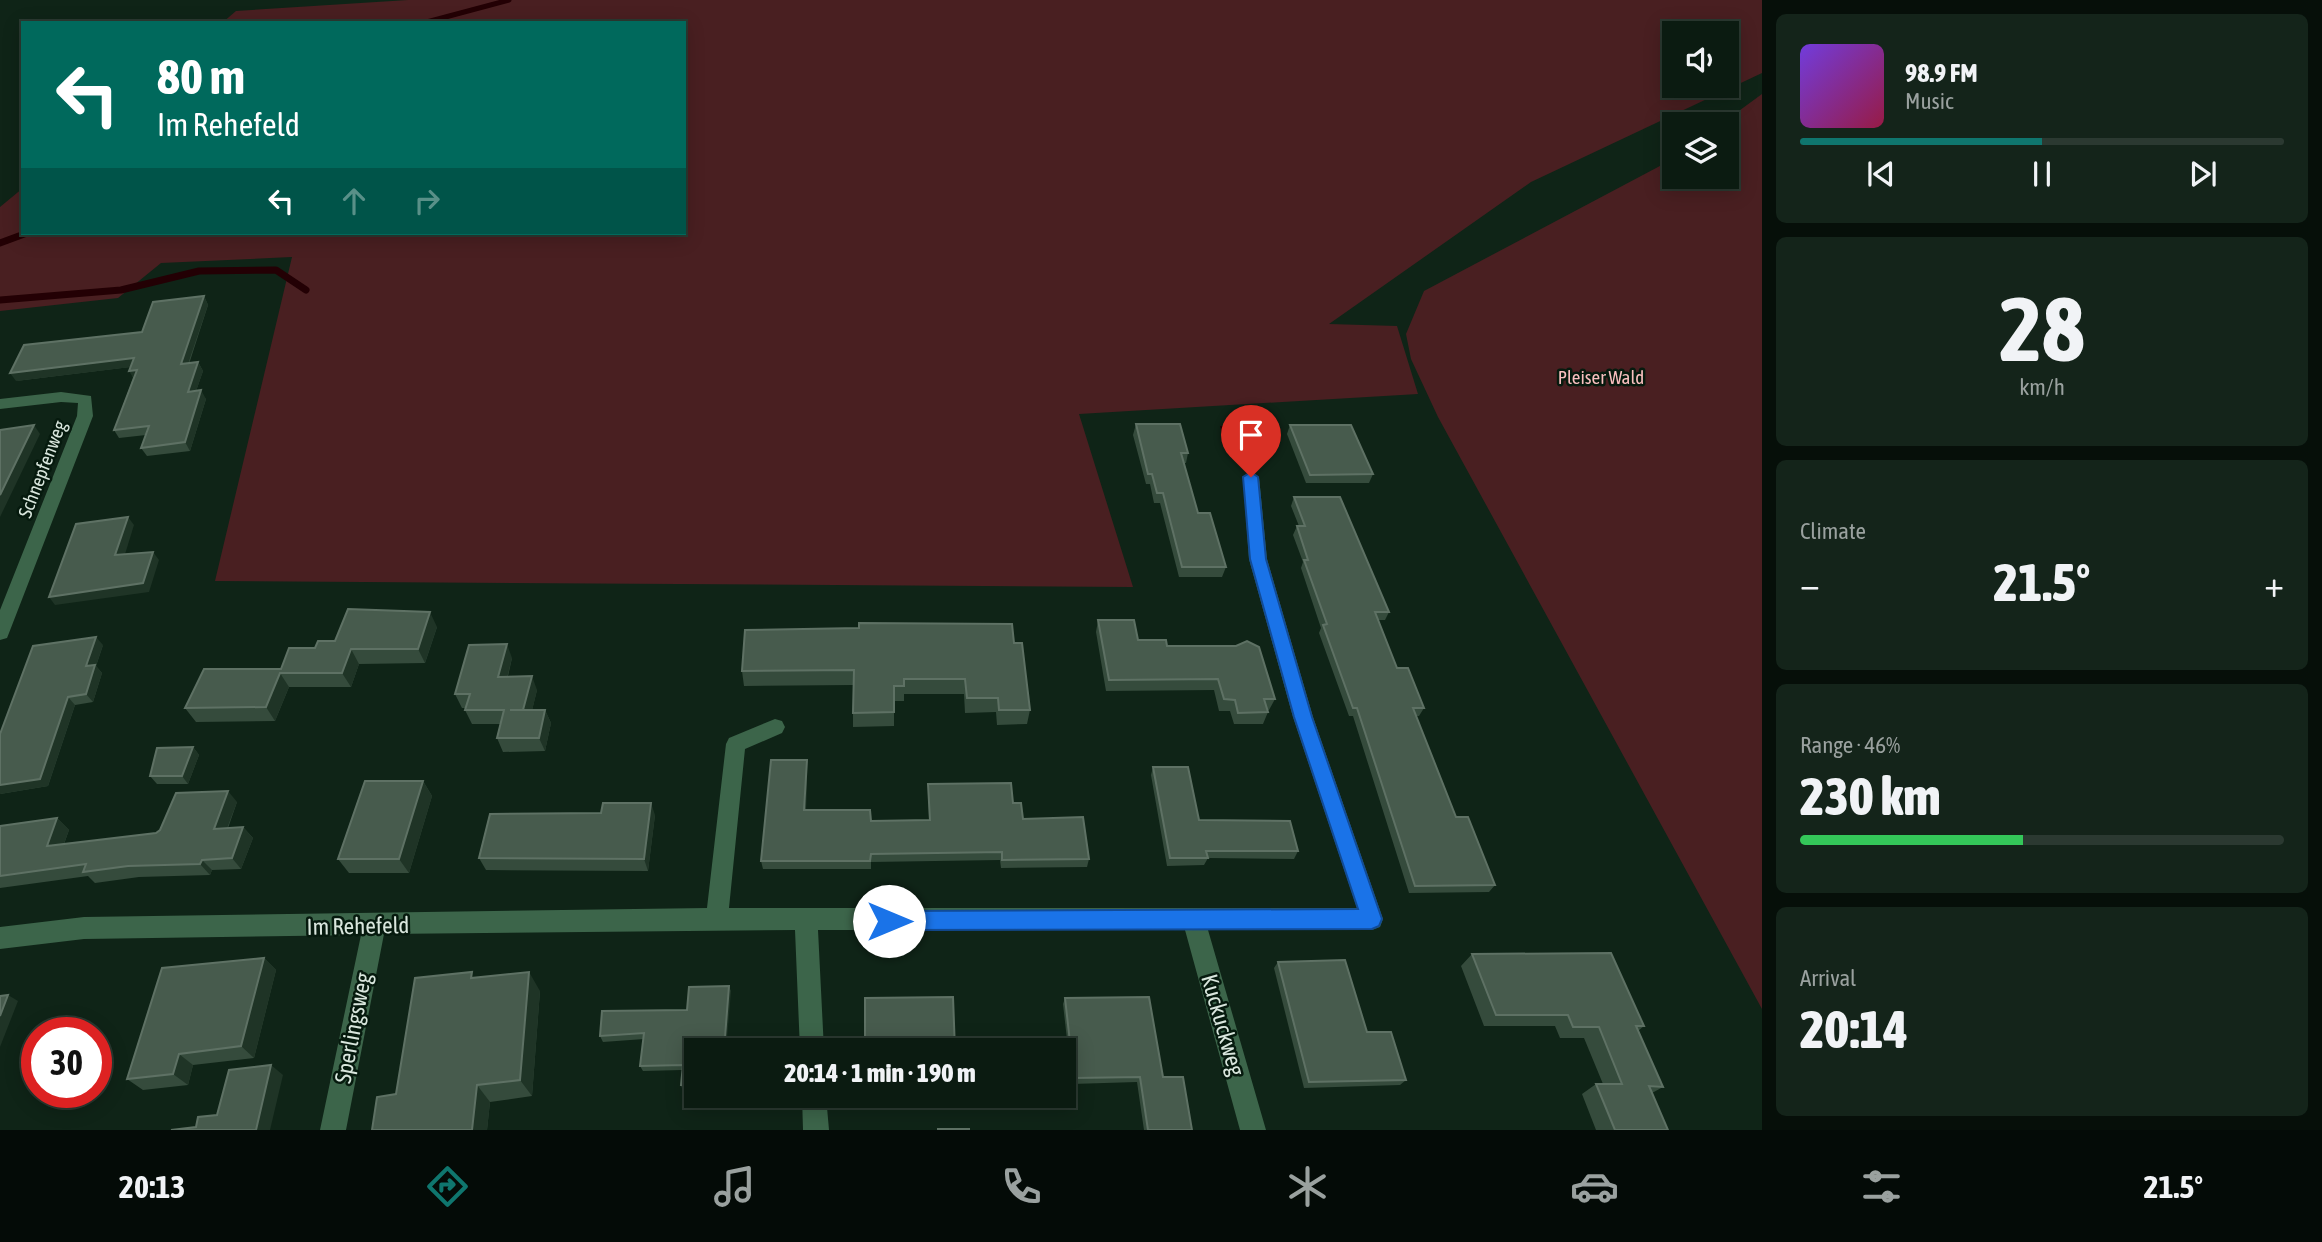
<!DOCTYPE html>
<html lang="en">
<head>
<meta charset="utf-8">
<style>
  body { margin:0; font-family:"Asap Condensed",sans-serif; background:#14241a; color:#f1f3f6; height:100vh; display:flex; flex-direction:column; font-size:26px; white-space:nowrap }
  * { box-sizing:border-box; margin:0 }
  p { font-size:23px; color:#9aa19f }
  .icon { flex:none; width:38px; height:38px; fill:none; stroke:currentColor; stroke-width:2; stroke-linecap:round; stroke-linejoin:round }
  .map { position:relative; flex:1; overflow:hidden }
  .sheet { display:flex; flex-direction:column; gap:14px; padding:14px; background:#060f09; width:560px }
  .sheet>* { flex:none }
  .banner { position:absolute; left:21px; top:21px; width:665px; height:214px; border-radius:0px; box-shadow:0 4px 18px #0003,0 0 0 2px #2b3931; background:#00695c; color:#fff; overflow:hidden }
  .controls { position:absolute; left:1662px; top:21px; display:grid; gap:14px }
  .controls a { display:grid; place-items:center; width:77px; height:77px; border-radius:0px; background:#0b1b11; box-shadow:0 4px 18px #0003,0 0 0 2px #2b3931; font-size:35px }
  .speed { position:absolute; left:21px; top:1017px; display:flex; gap:14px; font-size:35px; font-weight:700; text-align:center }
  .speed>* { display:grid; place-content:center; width:91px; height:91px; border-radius:50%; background:#0b1b11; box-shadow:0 4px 18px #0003,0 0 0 2px #2b3931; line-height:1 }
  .speed .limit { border:10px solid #d22; background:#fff; color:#111 }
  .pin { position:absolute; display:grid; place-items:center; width:60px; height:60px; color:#fff; margin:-72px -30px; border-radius:50% 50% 50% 0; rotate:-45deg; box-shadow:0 0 7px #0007 }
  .pin .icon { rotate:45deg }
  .me { position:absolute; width:77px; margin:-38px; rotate:90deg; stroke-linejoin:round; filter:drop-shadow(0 0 5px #0008) }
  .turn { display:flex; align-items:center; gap:24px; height:147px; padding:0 21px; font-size:32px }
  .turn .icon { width:91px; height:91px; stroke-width:2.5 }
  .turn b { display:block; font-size:49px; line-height:60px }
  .lanes { display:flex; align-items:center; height:66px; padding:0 21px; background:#0003; justify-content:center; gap:35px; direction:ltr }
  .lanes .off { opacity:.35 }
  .big { font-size:52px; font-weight:800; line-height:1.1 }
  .sheet .card { flex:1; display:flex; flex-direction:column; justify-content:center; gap:10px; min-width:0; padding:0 24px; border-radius:10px; background:#14241a }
  .sheet .dial { align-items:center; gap:0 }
  .dial b { font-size:91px; line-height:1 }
  .song { display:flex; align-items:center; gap:21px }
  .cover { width:84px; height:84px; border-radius:10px; background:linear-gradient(135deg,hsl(260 70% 55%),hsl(340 70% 35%)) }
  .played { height:7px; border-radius:4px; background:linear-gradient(90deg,#0f766e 50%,#2b3931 50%) }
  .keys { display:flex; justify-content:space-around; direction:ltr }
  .heat { display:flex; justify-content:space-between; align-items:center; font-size:38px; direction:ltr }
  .charge { height:10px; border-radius:5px; background:linear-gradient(90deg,#34c759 46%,#2b3931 0) }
  .trip { position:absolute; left:684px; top:1038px; width:392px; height:70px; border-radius:0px; background:#0b1b11; box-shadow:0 4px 18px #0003,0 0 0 2px #2b3931; font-weight:800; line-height:70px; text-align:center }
  .tab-bar { display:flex; height:112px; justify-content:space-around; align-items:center; background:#040b07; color:#9aa19f }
  .tab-bar .icon { width:49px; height:49px }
  .tab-bar .active { color:#0f766e }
  .tab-bar b { font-size:32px; color:#f1f3f6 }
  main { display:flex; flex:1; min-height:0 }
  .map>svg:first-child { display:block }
  .green { fill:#491f21; fill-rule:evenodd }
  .water { fill:#230004 }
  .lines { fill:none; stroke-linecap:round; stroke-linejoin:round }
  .stream-far1 { stroke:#230004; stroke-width:5 }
  .stream { stroke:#230004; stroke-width:7 }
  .minor { fill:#3c654a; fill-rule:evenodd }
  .wall { fill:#354b3c }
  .shaded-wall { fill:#1f3426 }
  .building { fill:#475b4d; stroke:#5e7164; stroke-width:2 }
  .route { fill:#1a73e8; stroke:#114b97; stroke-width:2 }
  .labels { text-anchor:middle; stroke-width:5; stroke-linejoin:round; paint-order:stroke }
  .park-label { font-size:19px; fill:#f9bfbf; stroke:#061a0e }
  .street-label { font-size:19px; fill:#d9e6dd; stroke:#061a0e }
  .near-street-label { font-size:23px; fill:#d9e6dd; stroke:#061a0e }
</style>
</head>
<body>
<main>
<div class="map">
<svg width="1762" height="1130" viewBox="0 0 1762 1130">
  <rect width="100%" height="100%" fill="#0f2417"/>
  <!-- green -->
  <g class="green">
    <path d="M 408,0 L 1762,0 L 1762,73 L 1531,182 L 1329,324 L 1397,326 L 1418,394 L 1079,414 L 1133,587 L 215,581 L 292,257 L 161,263 L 118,298 L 0,311 L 0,207 L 23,188 L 23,233 L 684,233 L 684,23 L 222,23 L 236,11 ZM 1727,33 L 1727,86 L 1675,86 L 1675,33 Z"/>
    <path d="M 1762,94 L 1762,1009 L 1438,417 L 1411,359 L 1406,334 L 1424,291 L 1675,158 L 1675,177 L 1727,177 L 1727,124 L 1721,124 Z"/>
  </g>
  <!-- water -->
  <path class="water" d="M 1220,426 L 1238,426 L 1246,452 L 1228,452 Z"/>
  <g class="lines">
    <!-- stream-far1 -->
    <path class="stream-far1" d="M 423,23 L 509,0"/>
    <!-- stream -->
    <g class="stream">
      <path d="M 0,243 L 27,233"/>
      <path d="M 0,300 L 121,290 L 199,271 L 276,270 L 306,290"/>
    </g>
    <!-- minor -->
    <g class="minor">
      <path d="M 61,392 L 91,396 L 93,416 L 9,633 L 7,638 L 0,640 L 0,610 L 77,416 L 78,403 L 61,402 L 0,409 L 0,399 Z"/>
      <path d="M 1251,471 L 1259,477 L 1267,559 L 1313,717 L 1383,919 L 1380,927 L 1372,930 L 1208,930 L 1266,1130 L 1240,1130 L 1185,930 L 818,930 L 824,1050 L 800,1050 L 795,930 L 384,934 L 346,1130 L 320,1130 L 361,935 L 84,939 L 0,949 L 0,927 L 84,917 L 707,908 L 726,744 L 729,738 L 775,719 L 782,721 L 785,727 L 782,733 L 745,749 L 729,908 L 1357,908 L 1293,717 L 1249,559 L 1243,477 Z"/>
      <path d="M 802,1096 L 826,1096 L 829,1130 L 803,1130 Z"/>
    </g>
  </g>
  <!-- wall -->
  <g class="wall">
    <path d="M 204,296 L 208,305 L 189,364 L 198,362 L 203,371 L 196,391 L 206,399 L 190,451 L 147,456 L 141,448 L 146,435 L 119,438 L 114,430 L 133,378 L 130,367 L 16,381 L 142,332 Z"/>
    <path d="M 1136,424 L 1188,453 L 1186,463 L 1184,463 L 1198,513 L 1226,567 L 1222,577 L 1179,577 L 1160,503 L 1154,503 L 1150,484 L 1146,484 L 1133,435 Z"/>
    <path d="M 1290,425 L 1373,474 L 1369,483 L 1306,483 L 1287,434 Z"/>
    <path d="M 1294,497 L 1389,612 L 1385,620 L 1378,620 L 1397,668 L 1424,708 L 1419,716 L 1416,716 L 1456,817 L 1495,885 L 1489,892 L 1409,893 L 1353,716 L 1349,716 L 1319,633 L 1321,628 L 1301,568 L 1303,562 L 1293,535 L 1297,526 L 1299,526 L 1291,506 Z"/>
    <path d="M 1098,620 L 1138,640 L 1167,646 L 1275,699 L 1269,710 L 1267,710 L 1268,712 L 1263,724 L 1234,724 L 1230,711 L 1219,711 L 1214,690 L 1106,691 L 1096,632 Z"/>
    <path d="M 437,627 L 425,663 L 359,664 L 351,687 L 289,687 L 275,721 L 196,722 L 185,708 L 281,669 L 315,648 L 335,641 Z"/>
    <path d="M 1014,643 L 1030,710 L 1027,724 L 997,725 L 996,712 L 965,713 L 964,694 L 904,694 L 904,701 L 894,701 L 894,726 L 853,727 L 853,685 L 744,686 L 742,671 Z"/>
    <path d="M 103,645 L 96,666 L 102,673 L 93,702 L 75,705 L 48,786 L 0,794 Z"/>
    <path d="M 512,658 L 508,676 L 537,690 L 532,710 L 545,710 L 551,723 L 545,751 L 503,752 L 497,738 L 501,724 L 472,724 L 465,710 L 466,708 L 462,708 L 455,694 Z"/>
    <path d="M 193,747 L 199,755 L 188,784 L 157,784 L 150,776 Z"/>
    <path d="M 1153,767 L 1199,820 L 1298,851 L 1294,859 L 1208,858 L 1204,865 L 1167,866 L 1151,775 Z"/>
    <path d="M 807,768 L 806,810 L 871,821 L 929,820 L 928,784 L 1013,803 L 1023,819 L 1089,859 L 1087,867 L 1001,868 L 1000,860 L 871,862 L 871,869 L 763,869 L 761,861 Z"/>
    <path d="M 423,781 L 432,796 L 409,873 L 349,873 L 338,859 Z"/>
    <path d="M 237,802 L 228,828 L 243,827 L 253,838 L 241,869 L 212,870 L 210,875 L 139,877 L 95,883 L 88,876 L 0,888 L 0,826 L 57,818 L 69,830 L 64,844 L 156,833 Z"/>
    <path d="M 655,815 L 648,871 L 486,870 L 479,858 Z"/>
    <path d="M 1472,954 L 1644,1026 L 1638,1031 L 1663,1087 L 1652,1093 L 1668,1130 L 1596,1130 L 1582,1094 L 1596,1084 L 1603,1084 L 1584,1038 L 1560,1038 L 1555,1026 L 1484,1026 L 1461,966 Z"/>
    <path d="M 264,958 L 276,970 L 254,1058 L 193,1065 L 188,1085 L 143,1090 L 127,1079 Z"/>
    <path d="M 1278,962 L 1367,1032 L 1406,1080 L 1400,1085 L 1304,1088 L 1274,968 Z"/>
    <path d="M 476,978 L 540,991 L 532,1096 L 490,1102 L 487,1130 L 372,1130 Z"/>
    <path d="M 729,986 L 731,992 L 696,1050 L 696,1091 L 683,1091 L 681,1085 L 682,1070 L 643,1071 L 640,1066 L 644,1039 L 603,1042 L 600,1036 L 687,1010 Z"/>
    <path d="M 1065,998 L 1163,1077 L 1192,1130 L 1144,1130 L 1137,1082 L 1072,1084 L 1063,1004 Z"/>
  </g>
  <!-- shaded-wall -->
  <g class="shaded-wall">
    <path d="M 204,296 L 208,305 L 185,373 L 181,364 Z"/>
    <path d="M 134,358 L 139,366 L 16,381 L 10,373 Z"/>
    <path d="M 198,362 L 203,371 L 193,400 L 188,392 Z"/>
    <path d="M 137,370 L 134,379 L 129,371 Z"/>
    <path d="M 201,390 L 206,399 L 190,451 L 185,442 Z"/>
    <path d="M 34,425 L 40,434 L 0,517 L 0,495 Z"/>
    <path d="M 128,517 L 134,525 L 122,564 L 115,555 Z"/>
    <path d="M 153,552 L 159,560 L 149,592 L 55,605 L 49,597 Z"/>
    <path d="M 430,612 L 437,627 L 425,663 L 418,649 Z"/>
    <path d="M 96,637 L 103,645 L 96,666 L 102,673 L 93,702 L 86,694 L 86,666 Z"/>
    <path d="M 507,644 L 512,658 L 504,690 L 498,677 Z"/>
    <path d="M 351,649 L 359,664 L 351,687 L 342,673 Z"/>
    <path d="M 280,673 L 289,687 L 275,721 L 266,707 Z"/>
    <path d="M 532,676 L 537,690 L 529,723 L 523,710 Z"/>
    <path d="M 68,697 L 75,705 L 48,786 L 0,794 L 0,785 Z"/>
    <path d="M 545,710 L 551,723 L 545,751 L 539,738 Z"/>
    <path d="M 193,747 L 199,755 L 188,784 L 182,776 Z"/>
    <path d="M 807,760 L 807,768 L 805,819 L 804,810 Z"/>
    <path d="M 423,781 L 432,796 L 409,873 L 399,859 Z"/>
    <path d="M 228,791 L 237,802 L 223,839 L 214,829 Z"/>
    <path d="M 651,803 L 655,815 L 648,871 L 644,859 Z"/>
    <path d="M 57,818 L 69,830 L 59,857 L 47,846 Z"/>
    <path d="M 243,827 L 253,838 L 241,869 L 232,858 Z"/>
    <path d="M 202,860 L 212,870 L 210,875 L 200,864 Z"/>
    <path d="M 264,958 L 276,970 L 254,1058 L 241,1046 Z"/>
    <path d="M 529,972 L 540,991 L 532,1096 L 520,1080 Z"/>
    <path d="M 729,986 L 731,992 L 726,1050 L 724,1050 Z"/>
    <path d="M 8,995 L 18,1001 L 0,1047 L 0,1016 Z"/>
    <path d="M 179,1054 L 193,1065 L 188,1085 L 173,1074 Z"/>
    <path d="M 271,1065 L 283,1075 L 270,1130 L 256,1130 Z"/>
    <path d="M 477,1085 L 490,1102 L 487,1130 L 472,1130 Z"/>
  </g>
  <!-- building -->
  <g class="building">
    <path d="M 204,296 L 181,364 L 198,362 L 188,392 L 201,390 L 185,442 L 141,448 L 149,426 L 114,430 L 137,370 L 129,371 L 134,358 L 10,373 L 24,345 L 142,332 L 153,302 Z"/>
    <path d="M 1136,424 L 1180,424 L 1188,453 L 1181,453 L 1198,513 L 1210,513 L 1226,567 L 1182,567 L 1163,493 L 1157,493 L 1152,474 L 1148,474 Z"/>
    <path d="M 34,425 L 0,495 L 0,430 Z"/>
    <path d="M 1290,425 L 1351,425 L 1373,474 L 1310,475 Z"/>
    <path d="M 1294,497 L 1340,497 L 1389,612 L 1375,612 L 1397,668 L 1408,668 L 1424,708 L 1413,708 L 1456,817 L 1468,817 L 1495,885 L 1415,886 L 1357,708 L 1353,708 L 1323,625 L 1327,624 L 1304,560 L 1308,560 L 1297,526 L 1305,526 Z"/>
    <path d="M 128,517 L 115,555 L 153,552 L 143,583 L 49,597 L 76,524 Z"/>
    <path d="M 348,609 L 430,612 L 418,649 L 351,649 L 342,673 L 280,673 L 266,707 L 185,708 L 204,669 L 281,669 L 289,648 L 315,648 L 318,641 L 335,641 Z"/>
    <path d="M 1098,620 L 1134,620 L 1138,640 L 1166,640 L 1167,646 L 1236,646 L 1247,641 L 1259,647 L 1275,699 L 1264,699 L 1268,712 L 1238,713 L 1235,700 L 1224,699 L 1218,679 L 1109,680 Z"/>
    <path d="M 859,623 L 1012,624 L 1014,643 L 1022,643 L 1030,710 L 999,710 L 998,698 L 967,698 L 965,679 L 904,679 L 904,686 L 894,686 L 894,712 L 853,713 L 854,670 L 742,671 L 745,630 L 859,628 Z"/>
    <path d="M 96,637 L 86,666 L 95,665 L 86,694 L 68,697 L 40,779 L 0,785 L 0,734 L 33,646 Z"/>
    <path d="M 507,644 L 498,677 L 532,676 L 523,710 L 510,710 L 545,710 L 539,738 L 497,738 L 504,710 L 465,710 L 470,694 L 455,694 L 469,645 Z"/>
    <path d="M 193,747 L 182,776 L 150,776 L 157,748 Z"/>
    <path d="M 771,760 L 807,760 L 804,810 L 870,810 L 871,821 L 930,820 L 928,784 L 1011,783 L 1013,803 L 1021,803 L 1023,819 L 1083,817 L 1089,859 L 1002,860 L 1002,852 L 871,854 L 870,861 L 761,861 Z"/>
    <path d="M 1153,767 L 1188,767 L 1199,820 L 1290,821 L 1298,851 L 1206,851 L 1208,858 L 1170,858 Z"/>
    <path d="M 365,781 L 423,781 L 399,859 L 338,859 Z"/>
    <path d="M 228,791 L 214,829 L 243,827 L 232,858 L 202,860 L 200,864 L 128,866 L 83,872 L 86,864 L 0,876 L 0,826 L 57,818 L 47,846 L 156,833 L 160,830 L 176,793 Z"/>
    <path d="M 603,803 L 651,803 L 644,859 L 479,858 L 490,814 L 601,813 Z"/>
    <path d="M 1611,953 L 1644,1026 L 1636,1026 L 1663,1087 L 1649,1086 L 1668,1130 L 1615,1130 L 1596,1084 L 1622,1084 L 1599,1027 L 1573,1027 L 1568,1015 L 1496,1015 L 1472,954 Z"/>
    <path d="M 264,958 L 241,1046 L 179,1054 L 173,1074 L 127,1079 L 162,968 Z"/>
    <path d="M 1345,960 L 1367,1032 L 1391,1032 L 1406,1080 L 1309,1082 L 1278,962 Z"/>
    <path d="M 472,972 L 471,978 L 529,972 L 520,1080 L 477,1085 L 472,1130 L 372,1130 L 377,1097 L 396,1094 L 415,978 Z"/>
    <path d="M 729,986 L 724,1050 L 696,1050 L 696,1085 L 681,1085 L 683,1065 L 640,1066 L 644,1033 L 600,1036 L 602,1011 L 687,1010 L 689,987 Z"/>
    <path d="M 8,995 L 0,1016 L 0,996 Z"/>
    <path d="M 953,997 L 955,1050 L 865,1050 L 865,998 Z"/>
    <path d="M 1149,997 L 1163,1077 L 1183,1077 L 1192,1130 L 1148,1130 L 1140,1077 L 1074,1078 L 1065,998 Z"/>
    <path d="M 271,1065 L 256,1130 L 171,1130 L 196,1127 L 198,1117 L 217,1115 L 229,1070 Z"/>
    <rect x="938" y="1129" width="31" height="1"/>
  </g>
  <!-- route -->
  <path class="route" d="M 1251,472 L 1258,477 L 1266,559 L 1312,717 L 1382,919 L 1379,926 L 1372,929 L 889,930 L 882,928 L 879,921 L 882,914 L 889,911 L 1358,909 L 1294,717 L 1250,559 L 1243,477 Z"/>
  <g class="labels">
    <!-- park labels -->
    <g class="park-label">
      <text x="1601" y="384">Pleiser Wald</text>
    </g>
    <!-- street labels -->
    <g class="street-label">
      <text transform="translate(42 469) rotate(-69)" y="7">Schnepfenweg</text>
    </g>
    <!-- near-street labels -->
    <g class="near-street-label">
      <text transform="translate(358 926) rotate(-1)" y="8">Im Rehefeld</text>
      <text transform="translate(1223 1025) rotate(74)" y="8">Kuckuckweg</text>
      <text transform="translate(353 1028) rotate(-79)" y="8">Sperlingsweg</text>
    </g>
  </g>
</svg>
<div class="controls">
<a><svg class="icon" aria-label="sound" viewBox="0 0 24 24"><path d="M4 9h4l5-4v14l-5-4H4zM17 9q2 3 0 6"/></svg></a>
<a><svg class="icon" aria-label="layers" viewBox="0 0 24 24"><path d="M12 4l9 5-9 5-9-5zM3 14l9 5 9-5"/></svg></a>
</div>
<div class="speed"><div class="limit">30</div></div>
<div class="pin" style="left:1251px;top:477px;background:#d93025"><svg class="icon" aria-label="arrive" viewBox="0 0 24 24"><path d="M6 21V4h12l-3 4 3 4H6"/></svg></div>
<svg class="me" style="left:889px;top:921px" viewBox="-20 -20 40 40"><circle r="19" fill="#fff"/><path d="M0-13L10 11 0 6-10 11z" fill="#1a73e8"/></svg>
<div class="trip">20:14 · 1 min · 190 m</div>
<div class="banner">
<div class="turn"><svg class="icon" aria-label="left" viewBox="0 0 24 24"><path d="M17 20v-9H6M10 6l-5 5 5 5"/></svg><div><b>80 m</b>Im Rehefeld</div></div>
<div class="lanes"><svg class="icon" aria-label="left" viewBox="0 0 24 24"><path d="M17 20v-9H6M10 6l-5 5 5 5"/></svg><svg class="icon off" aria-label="ahead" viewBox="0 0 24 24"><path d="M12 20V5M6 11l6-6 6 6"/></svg><svg class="icon off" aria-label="right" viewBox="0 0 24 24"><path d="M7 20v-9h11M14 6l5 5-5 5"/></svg></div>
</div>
</div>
<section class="sheet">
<div class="card">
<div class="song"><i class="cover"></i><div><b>98.9 FM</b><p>Music</p></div></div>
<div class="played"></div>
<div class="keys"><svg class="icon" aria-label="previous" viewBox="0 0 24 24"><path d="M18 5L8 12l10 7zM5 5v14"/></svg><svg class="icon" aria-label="pause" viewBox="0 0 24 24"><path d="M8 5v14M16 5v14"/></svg><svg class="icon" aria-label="next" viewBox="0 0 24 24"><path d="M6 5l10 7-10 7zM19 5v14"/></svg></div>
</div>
<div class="card dial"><b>28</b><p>km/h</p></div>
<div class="card"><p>Climate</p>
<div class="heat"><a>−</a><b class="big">21.5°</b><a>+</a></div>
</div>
<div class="card"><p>Range · 46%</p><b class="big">230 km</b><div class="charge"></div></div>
<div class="card"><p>Arrival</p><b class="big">20:14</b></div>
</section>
</main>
<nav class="tab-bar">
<b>20:13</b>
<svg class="icon active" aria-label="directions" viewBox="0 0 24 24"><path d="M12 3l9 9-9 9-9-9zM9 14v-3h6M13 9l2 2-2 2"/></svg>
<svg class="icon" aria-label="music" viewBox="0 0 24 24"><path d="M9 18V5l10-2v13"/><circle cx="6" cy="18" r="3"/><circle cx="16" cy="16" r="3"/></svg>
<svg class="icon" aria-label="phone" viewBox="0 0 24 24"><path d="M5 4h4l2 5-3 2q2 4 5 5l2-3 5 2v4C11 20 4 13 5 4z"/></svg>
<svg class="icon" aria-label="climate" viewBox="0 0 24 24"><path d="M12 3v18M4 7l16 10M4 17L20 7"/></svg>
<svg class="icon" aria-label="car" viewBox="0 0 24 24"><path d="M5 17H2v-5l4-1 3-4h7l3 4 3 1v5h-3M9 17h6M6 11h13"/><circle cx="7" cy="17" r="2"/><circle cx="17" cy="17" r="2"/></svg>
<svg class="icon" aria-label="filters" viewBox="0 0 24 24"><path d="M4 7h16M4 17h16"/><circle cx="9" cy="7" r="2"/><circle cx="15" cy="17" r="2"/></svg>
<b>21.5°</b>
</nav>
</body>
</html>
